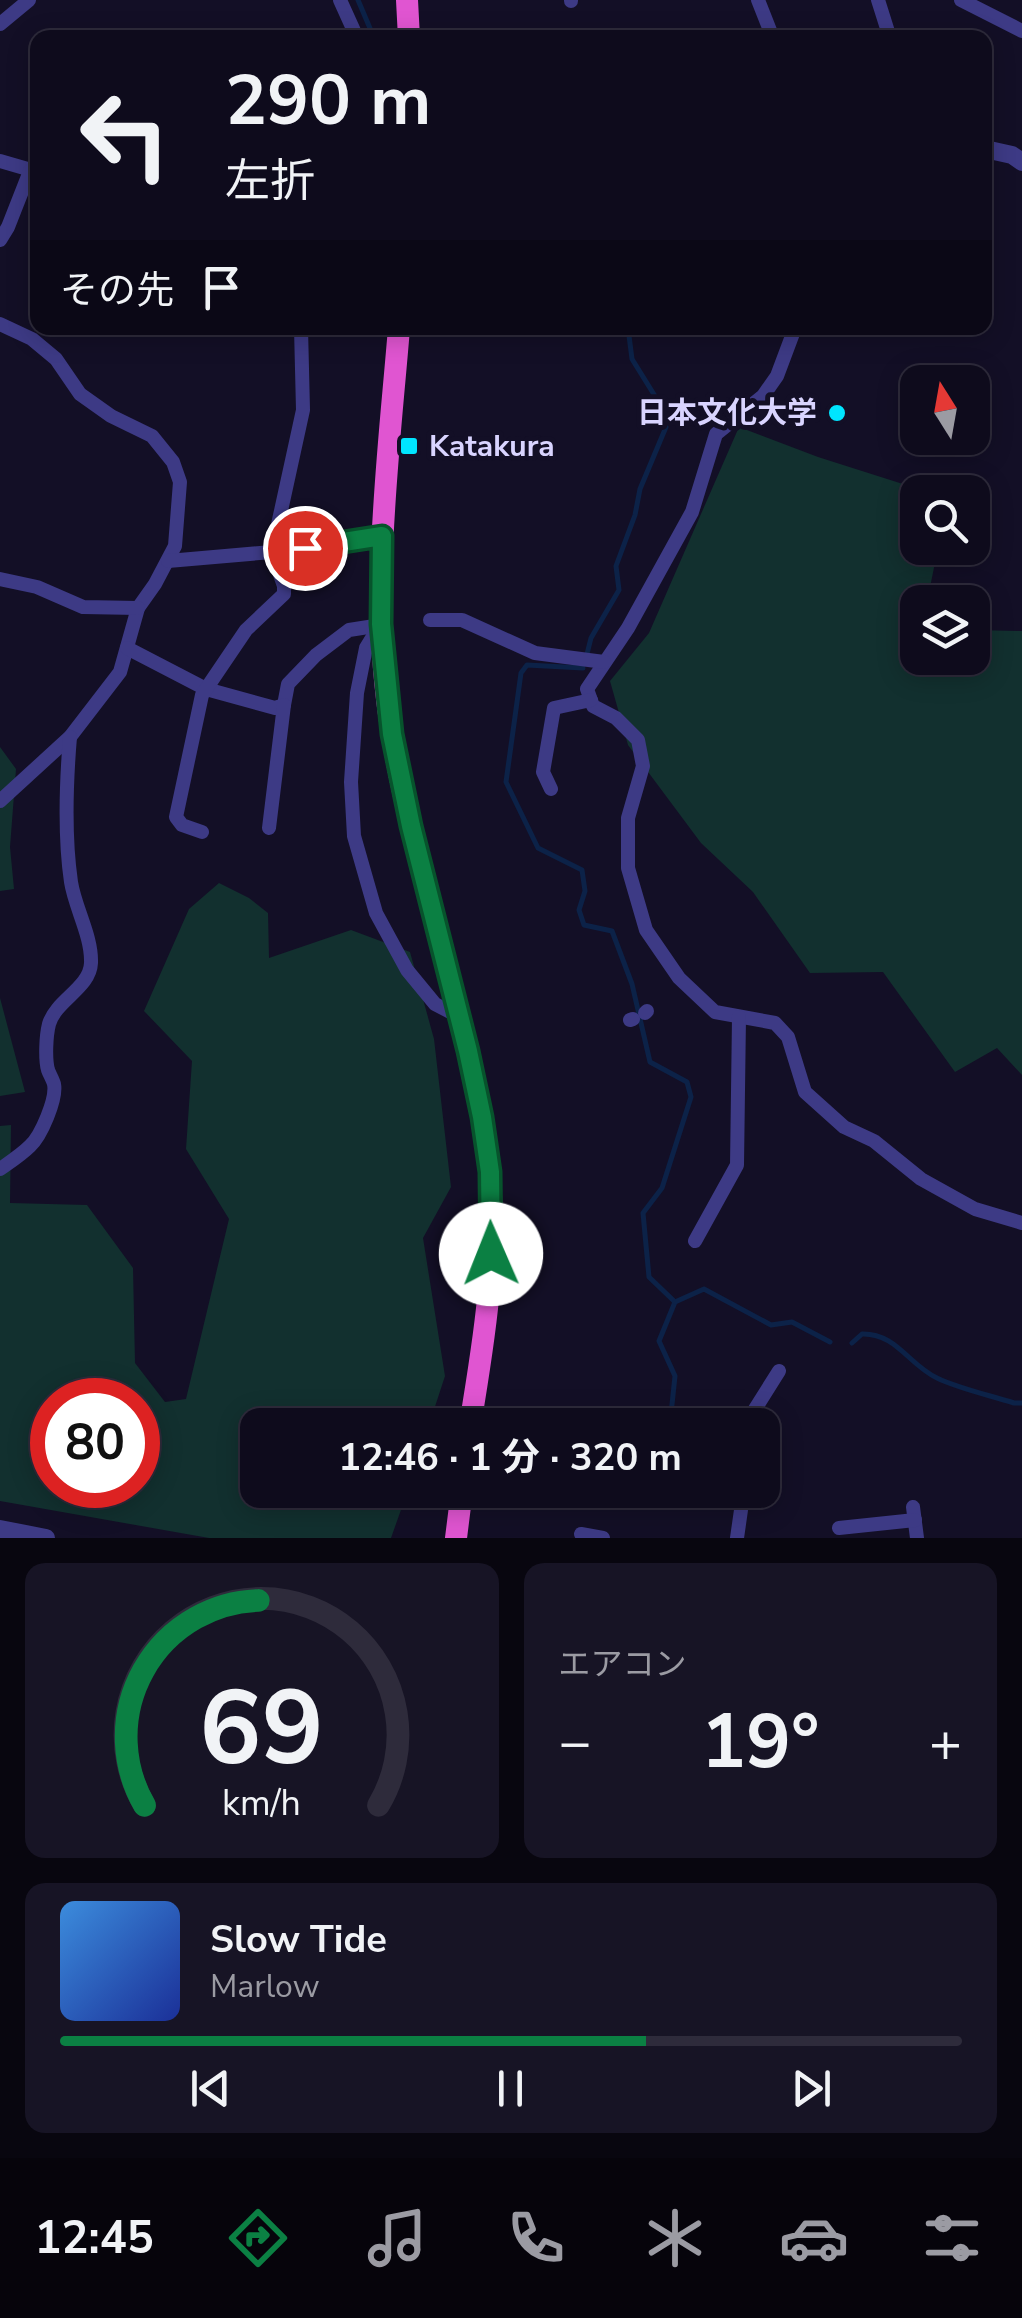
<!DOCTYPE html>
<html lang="ja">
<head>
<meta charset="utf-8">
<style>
  body { margin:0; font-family:"Nunito Sans","Noto Sans JP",sans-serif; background:#171425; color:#f1f3f6; height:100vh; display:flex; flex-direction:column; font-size:38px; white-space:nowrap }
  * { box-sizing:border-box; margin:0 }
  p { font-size:32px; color:#9b9ba3 }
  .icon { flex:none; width:55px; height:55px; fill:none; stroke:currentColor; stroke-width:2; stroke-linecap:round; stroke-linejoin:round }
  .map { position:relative; height:1538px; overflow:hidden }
  .panel { display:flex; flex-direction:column; gap:25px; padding:25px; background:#08060f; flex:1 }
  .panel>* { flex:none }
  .hud { position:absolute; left:30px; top:30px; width:962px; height:305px; border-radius:20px; box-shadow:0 5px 25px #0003,0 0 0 2px #2e2b3b; background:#0e0b1c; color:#f1f3f6; overflow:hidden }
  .needle { width:65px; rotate:349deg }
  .buttons { position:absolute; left:900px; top:365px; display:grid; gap:20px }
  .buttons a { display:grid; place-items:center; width:90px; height:90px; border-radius:20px; background:#0e0b1c; box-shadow:0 5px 25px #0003,0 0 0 2px #2e2b3b; font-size:50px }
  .speed { position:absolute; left:30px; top:1378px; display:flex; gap:20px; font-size:50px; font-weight:700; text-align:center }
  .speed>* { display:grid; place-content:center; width:130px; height:130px; border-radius:50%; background:#0e0b1c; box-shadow:0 5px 25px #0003,0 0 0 2px #2e2b3b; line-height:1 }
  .speed .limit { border:15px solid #d22; background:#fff; color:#111 }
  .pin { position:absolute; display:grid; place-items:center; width:85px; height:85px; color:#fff; margin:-42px; border:5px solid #fff; border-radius:50%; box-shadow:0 2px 10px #0007 }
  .me { position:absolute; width:110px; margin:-55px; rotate:359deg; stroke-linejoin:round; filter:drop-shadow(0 0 8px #0008) }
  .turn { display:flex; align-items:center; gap:35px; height:210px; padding:0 30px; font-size:45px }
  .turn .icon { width:130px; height:130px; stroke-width:2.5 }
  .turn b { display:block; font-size:70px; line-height:85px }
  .then { display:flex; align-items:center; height:95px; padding:0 30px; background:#0003; gap:20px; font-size:38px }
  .big { font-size:75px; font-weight:700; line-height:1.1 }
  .panel .card { flex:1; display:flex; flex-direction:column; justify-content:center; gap:15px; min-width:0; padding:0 35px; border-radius:20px; background:#171425 }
  .panel .dial { align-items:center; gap:0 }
  .dial svg { height:260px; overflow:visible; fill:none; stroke:#2e2b3b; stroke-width:7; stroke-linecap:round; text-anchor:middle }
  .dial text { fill:#f1f3f6; stroke:none }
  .song { display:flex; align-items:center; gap:30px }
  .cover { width:120px; height:120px; border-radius:15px; background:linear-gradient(135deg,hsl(210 70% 55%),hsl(230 70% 35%)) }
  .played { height:10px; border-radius:5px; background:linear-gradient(90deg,#0b8043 65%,#2e2b3b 65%) }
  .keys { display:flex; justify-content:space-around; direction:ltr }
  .heat { display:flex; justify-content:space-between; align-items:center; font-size:55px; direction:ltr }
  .panel .tiles { flex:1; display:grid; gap:25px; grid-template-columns:1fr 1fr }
  .card:last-child { grid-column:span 2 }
  .trip { position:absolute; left:240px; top:1408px; width:540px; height:100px; border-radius:20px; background:#0e0b1c; box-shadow:0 5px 25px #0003,0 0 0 2px #2e2b3b; font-weight:700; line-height:100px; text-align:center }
  .dock { display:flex; height:160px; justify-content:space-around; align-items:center; background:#06040b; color:#9b9ba3 }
  .dock .icon { width:70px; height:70px }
  .dock .selected { color:#0b8043 }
  .dock b { font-size:45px; color:#f1f3f6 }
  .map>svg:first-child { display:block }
  .green { fill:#12302f; fill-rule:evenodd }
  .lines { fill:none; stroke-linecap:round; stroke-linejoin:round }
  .stream { stroke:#0c2248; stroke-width:5 }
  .minor { stroke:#3d3a85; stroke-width:14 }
  .tertiary { stroke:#3d3a85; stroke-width:18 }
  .trunk { stroke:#e055d1; stroke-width:22 }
  .route-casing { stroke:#07532c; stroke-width:25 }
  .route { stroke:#0b8043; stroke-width:18 }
  .poi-dot { fill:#00e5ff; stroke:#130f26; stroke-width:4 }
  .labels { text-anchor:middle; stroke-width:10; stroke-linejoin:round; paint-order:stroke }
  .poi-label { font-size:30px; font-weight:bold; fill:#d9d4ff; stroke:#130f26; text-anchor:end }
</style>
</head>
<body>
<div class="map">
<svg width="1022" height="1538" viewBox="0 0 1022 1538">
  <rect width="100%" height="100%" fill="#130f26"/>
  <!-- green -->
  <g class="green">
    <path d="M 739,427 L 818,457 L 928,492 L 918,492 L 918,548 L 938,548 L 927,602 L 918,602 L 918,658 L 972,658 L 973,630 L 1022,631 L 1022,1075 L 997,1048 L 955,1072 L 883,972 L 810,973 L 753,892 L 701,843 L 628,745 L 610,681 L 649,633 Z"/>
    <path d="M 0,747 L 16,769 L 10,847 L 14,889 L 0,891 Z"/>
    <path d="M 219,883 L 249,898 L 268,913 L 269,958 L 351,930 L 410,952 L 434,1039 L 451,1187 L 423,1238 L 445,1376 L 429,1425 L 258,1425 L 258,1490 L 408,1490 L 391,1538 L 209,1538 L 0,1501 L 0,1126 L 11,1125 L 10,1203 L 87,1205 L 133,1268 L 135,1363 L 165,1402 L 186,1399 L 229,1219 L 186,1149 L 192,1061 L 144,1011 L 189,909 ZM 52,1400 L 138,1400 L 138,1485 L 52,1485 Z"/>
    <path d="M 0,998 L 25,1092 L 0,1096 Z"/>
  </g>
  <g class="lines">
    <!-- stream -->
    <g class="stream">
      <path d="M 358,0 L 372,33 L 377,38"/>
      <path d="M 587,654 L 591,638 L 619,590 L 616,566 L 635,515 L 640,489 L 666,427 L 663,409 L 632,359 L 628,328"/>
      <path d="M 583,668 L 527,665 L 521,673 L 506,782 L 538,848 L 582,870 L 585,891 L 579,910 L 584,925 L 612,931 L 632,984 L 650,1062 L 687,1082 L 691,1097 L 662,1188 L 643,1213 L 649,1277 L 675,1302 L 659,1341 L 675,1376 L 671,1414 L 656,1425"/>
      <path d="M 675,1302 L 704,1289 L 771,1325 L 792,1322 L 830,1342"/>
      <path d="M 852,1343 L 862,1334 C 896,1333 909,1365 937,1378 C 960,1389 989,1395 1014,1403 L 1022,1403"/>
    </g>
    <!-- minor -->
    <g class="minor">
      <path d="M 340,0 L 354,31 L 351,38"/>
      <path d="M 571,0 L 571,1"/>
      <path d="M 758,0 L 773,38"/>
      <path d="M 878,0 L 890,38"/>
      <path d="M 961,0 L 1022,31"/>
      <path d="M 0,24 L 29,0"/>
      <path d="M 0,161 L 38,172"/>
      <path d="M 0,240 L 8,227 L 30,171"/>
      <path d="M 0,324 L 32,339 L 56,359 L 80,394 L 111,416 L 152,436 L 173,462 L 180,482 L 175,546 L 155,584 L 138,608 L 120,672 L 70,737 L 0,801"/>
      <path d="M 795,328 L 777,376 L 763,396 L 716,434 L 692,512 L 628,628 L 587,689 L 593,706 L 616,718 L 638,740 L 643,766 L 628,818 L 628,868 L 646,930 L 679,978 L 715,1012 L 775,1023 L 788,1037 L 805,1092 L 844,1127 L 874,1141 L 921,1179 L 975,1209 L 1022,1223"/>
      <path d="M 168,561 L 272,552 L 382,537"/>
      <path d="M 0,579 L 37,587 L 83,607 L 138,608"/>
      <path d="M 430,620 L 462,620 L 535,653 L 604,662"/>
      <path d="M 380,625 L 366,648 L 357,693 L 351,782 L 354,836 L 376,913 L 407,970 L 435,1004 L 458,1016"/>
      <path d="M 127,648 L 206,689 L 275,708 L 284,705 L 288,684 L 316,655 L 349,630 L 381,625"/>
      <path d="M 551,789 L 543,772 L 554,708 L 591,700"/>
      <path d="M 269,828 L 284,705"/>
      <path d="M 202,832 L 182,825 L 176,817 L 202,695 L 246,630 L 284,594 L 284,586 L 272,552 L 303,410 L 301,328"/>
      <path d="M 645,1013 L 647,1011"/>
      <path d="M 630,1020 L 633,1019"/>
      <path d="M 0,1169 C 10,1162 21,1155 30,1146 C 41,1136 57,1099 54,1084 C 53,1080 49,1073 48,1070 C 45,1059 46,1036 49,1024 C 56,1000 90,988 91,963 C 92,936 75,908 71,882 C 64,834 66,785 70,737"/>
      <path d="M 695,1241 L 737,1165 L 739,1017"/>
      <path d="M 745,1425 L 779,1371"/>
      <path d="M 913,1507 L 917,1538"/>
      <path d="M 839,1528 L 915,1520"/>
      <path d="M 581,1534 L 603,1538"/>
      <path d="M 737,1538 L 741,1510 L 737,1490"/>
    </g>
    <!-- tertiary -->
    <g class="tertiary">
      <path d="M 985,149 L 1012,155 L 1022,162"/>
      <path d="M 0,1529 L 46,1538"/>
    </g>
    <!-- trunk -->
    <g class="trunk">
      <path d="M 407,0 L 409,38"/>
      <path d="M 399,328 C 388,463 369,599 392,734 C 402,797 419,857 435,918 C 443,950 450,982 458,1014 C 471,1065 484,1116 489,1169 C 498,1255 484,1341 470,1425"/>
      <path d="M 456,1538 L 462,1490"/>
    </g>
  </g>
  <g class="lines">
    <!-- route casing -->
    <g class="route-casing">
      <path id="route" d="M 305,548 L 382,536 L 381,624 L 392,734 L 411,826 L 468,1051 L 482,1117 L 490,1172 L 491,1254"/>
    </g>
    <!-- route -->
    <use href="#route" class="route"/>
  </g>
  <!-- markers -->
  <g class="poi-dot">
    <circle cx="837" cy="413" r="10"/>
    <rect x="399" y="436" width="20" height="20" rx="5"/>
  </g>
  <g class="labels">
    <!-- poi labels -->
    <g class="poi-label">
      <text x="817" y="423">日本文化大学</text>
      <text x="429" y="456" text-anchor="start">Katakura</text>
    </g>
  </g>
</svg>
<div class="buttons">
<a><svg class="needle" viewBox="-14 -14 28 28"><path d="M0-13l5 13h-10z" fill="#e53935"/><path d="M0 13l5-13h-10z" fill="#9b9ba3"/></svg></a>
<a><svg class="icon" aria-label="search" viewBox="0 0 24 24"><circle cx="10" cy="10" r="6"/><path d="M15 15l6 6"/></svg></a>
<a><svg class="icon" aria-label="layers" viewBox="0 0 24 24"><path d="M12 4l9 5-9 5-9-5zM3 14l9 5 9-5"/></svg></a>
</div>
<div class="speed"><div class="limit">80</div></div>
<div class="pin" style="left:305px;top:548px;background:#d93025"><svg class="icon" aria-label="arrive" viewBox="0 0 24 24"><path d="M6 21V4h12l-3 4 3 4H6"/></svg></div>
<svg class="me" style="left:491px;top:1254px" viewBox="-20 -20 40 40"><circle r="19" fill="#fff"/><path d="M0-13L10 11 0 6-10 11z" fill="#0b8043"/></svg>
<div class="trip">12:46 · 1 分 · 320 m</div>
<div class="hud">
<div class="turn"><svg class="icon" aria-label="left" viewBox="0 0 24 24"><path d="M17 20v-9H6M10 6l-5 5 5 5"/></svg><div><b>290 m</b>左折</div></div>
<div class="then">その先<svg class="icon" aria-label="arrive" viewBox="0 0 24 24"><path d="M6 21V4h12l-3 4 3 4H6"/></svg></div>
</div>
</div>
<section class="panel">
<div class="tiles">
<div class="card dial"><svg viewBox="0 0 100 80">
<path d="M14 69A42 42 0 1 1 86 69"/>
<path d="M14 69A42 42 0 0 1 49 6" stroke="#0b8043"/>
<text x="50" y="56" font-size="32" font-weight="700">69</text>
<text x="50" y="72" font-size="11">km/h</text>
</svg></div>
<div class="card"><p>エアコン</p>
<div class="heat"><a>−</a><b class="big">19°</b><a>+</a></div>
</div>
<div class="card">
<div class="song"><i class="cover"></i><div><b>Slow Tide</b><p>Marlow</p></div></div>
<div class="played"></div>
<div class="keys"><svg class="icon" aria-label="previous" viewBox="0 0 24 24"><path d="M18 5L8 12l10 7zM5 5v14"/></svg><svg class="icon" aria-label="pause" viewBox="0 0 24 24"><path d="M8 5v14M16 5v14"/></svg><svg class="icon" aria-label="next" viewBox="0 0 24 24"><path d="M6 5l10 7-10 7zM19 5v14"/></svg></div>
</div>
</div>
</section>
<nav class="dock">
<b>12:45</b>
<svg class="icon selected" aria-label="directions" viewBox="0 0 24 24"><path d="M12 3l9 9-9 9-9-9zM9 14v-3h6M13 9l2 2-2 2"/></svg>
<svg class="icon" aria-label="music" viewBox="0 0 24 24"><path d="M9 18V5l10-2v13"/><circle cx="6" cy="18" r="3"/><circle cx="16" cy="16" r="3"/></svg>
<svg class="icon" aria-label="phone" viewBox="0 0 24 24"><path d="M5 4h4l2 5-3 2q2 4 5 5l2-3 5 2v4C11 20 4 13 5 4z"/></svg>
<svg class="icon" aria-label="climate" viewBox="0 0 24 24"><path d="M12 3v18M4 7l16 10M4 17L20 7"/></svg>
<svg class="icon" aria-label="car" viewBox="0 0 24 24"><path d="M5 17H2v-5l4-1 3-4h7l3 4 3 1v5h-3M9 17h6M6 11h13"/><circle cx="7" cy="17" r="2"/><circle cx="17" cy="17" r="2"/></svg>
<svg class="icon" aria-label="filters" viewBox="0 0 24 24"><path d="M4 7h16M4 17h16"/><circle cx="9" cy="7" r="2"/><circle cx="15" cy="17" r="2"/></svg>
</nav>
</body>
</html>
